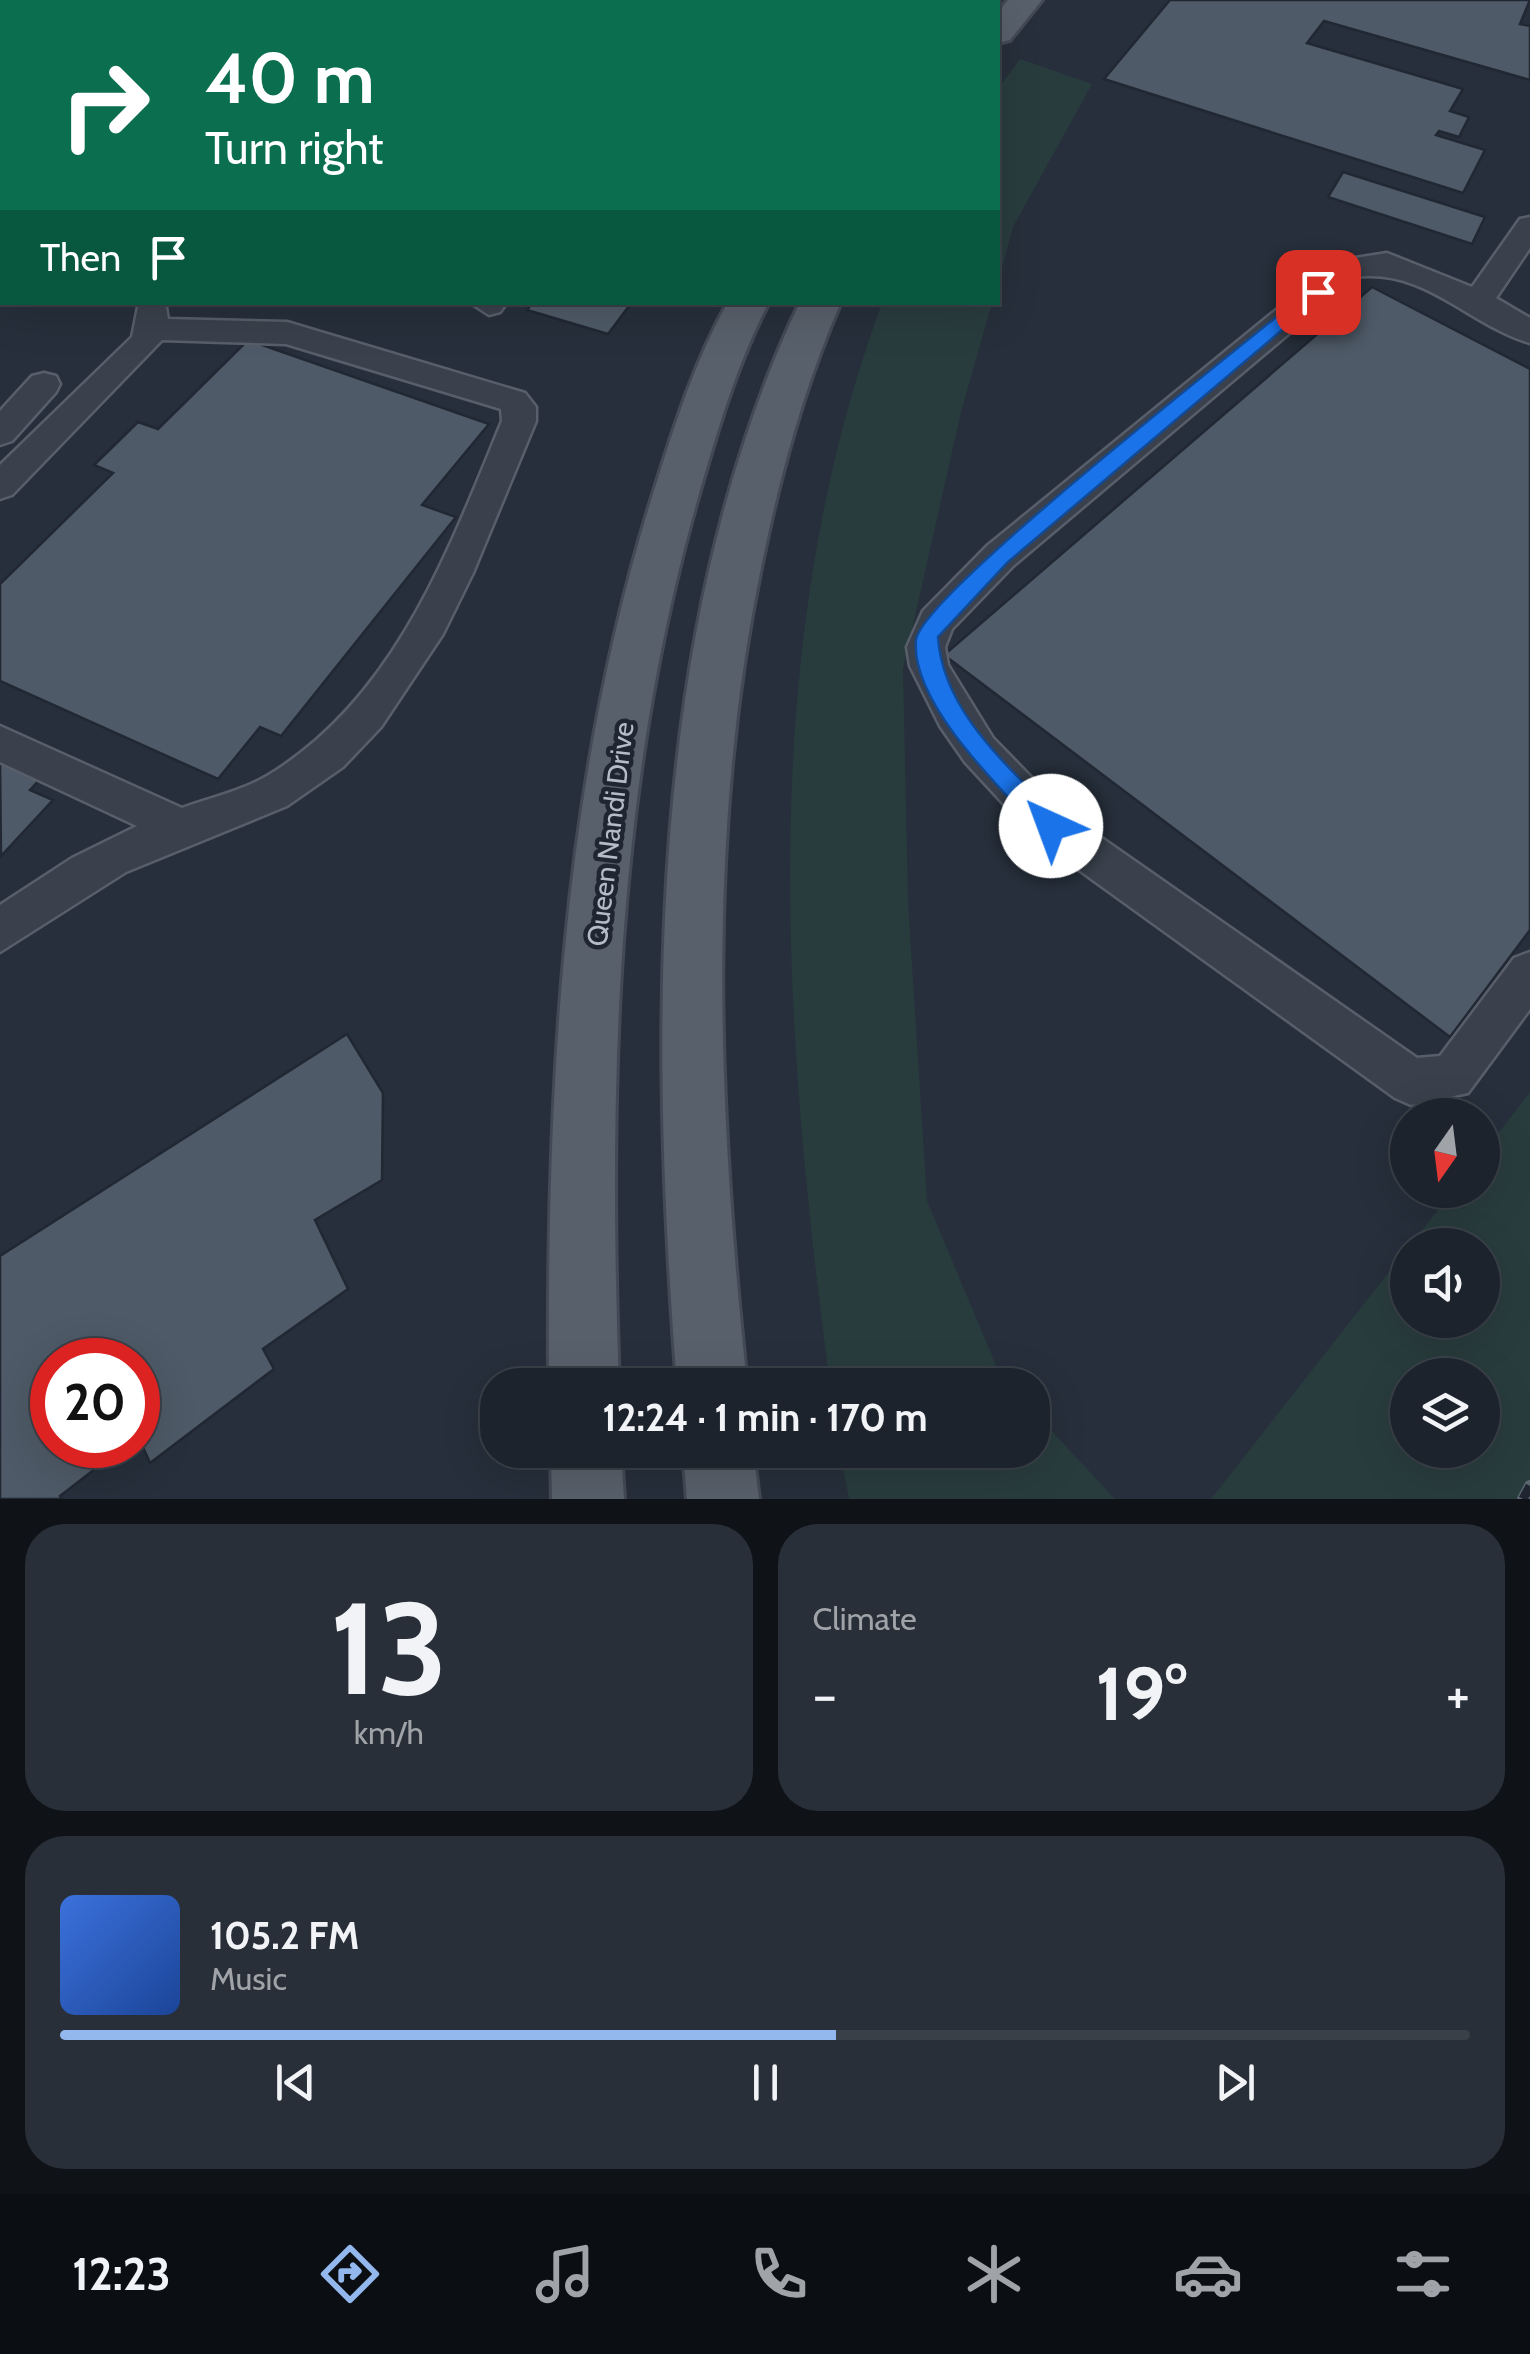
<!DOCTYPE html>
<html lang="en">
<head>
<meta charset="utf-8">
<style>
  body { margin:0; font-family:Cabin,sans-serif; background:#292f38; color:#f1f3f6; height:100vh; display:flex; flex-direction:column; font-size:38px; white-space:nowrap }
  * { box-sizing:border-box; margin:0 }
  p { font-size:32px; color:#a0a4a9 }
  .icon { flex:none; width:55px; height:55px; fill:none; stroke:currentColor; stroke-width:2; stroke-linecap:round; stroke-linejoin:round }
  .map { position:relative; height:1499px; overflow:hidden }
  .details { display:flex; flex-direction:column; gap:25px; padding:25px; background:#0f1318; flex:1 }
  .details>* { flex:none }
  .top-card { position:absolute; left:0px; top:0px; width:1000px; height:305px; box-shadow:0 10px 40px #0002,0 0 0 2px #3a4048; background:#0b6e4f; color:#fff; overflow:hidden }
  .needle { width:65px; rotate:194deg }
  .tools { position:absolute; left:1390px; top:1098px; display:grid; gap:20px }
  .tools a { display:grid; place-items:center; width:110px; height:110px; border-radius:50%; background:#1c232c; box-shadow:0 10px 40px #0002,0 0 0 2px #3a4048; font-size:50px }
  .speed { position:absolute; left:30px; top:1338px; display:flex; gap:20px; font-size:50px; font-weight:700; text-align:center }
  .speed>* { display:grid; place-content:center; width:130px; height:130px; border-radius:50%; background:#1c232c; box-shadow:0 10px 40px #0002,0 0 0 2px #3a4048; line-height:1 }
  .speed .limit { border:15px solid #d22; background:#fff; color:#111 }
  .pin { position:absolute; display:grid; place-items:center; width:85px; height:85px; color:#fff; margin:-42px; border-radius:20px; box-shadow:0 5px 15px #0006 }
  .me { position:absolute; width:110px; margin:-55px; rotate:317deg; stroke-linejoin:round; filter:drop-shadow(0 0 8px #0008) }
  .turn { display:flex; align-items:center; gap:35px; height:210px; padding:0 40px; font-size:45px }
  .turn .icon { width:130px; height:130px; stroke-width:2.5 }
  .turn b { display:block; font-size:70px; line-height:85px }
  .then { display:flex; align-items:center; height:95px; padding:0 40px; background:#0003; gap:20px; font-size:38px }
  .big { font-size:75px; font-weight:800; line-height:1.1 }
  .details .widget { flex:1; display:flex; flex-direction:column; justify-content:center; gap:15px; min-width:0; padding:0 35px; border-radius:40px; background:#292f38 }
  .details .dial { align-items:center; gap:0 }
  .dial b { font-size:130px; line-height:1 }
  .song { display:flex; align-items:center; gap:30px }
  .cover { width:120px; height:120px; border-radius:15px; background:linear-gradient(135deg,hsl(220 70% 55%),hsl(220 70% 35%)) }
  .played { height:10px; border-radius:5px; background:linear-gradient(90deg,#93b8ee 55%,#3a4048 55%) }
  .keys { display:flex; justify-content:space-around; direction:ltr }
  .heat { display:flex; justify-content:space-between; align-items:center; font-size:55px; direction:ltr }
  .details .tiles { flex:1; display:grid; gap:25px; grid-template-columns:1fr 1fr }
  .widget:last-child { grid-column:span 2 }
  .trip { position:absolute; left:480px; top:1368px; width:570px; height:100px; border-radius:40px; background:#1c232c; box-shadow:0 10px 40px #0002,0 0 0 2px #3a4048; font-weight:800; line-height:100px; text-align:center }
  .menu { display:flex; height:160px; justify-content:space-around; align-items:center; background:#0b0e12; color:#a0a4a9 }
  .menu .icon { width:70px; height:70px }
  .menu .active { color:#93b8ee }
  .menu b { font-size:45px; color:#f1f3f6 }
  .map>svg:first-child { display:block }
  .green { fill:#293c3d; fill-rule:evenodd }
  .building { fill:#4e5a67; stroke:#212833; stroke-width:2.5 }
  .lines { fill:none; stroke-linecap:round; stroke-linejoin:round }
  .minor-casing { stroke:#585f6a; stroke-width:5 }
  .major-casing { stroke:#434a55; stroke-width:6 }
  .minor { fill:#3a414c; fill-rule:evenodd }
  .major { fill:#58606b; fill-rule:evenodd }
  .rail-casing { stroke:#5c6672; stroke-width:12 }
  .rail { stroke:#1f2631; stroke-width:9; stroke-dasharray:28; stroke-linecap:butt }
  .route { fill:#1a73e8; stroke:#114b97; stroke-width:2.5 }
  .labels { text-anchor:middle; stroke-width:9; stroke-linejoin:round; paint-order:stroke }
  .street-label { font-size:28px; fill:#b5bcc7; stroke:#1f2631 }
</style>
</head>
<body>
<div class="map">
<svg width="1530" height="1499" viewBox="0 0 1530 1499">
  <rect width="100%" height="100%" fill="#262f3b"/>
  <!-- green -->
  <g class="green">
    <path d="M 1020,59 L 1092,84 L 1013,227 L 998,282 L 998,89 Z"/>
    <path d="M 882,303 L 992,303 L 961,412 L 903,669 L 908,902 L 927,1201 L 1001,1377 L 1009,1385 L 830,1385 C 783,1025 754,650 882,303 Z"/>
    <path d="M 1530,1092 L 1530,1499 L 1211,1499 L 1407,1249 L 1408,1320 L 1482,1320 L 1482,1245 L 1410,1245 L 1454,1190 L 1482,1190 L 1483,1153 ZM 1408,1375 L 1482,1375 L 1482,1450 L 1408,1450 Z"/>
    <path d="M 1033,1411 L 1115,1499 L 849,1499 L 840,1450 L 1032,1450 Z"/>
  </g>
  <!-- building -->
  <g class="building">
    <path d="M 0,0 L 258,0 L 2,2 L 2,120 Z"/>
    <path d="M 522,0 L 772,0 L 520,2 Z"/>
    <path d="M 1170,0 L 1530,0 L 1520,24 L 1530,26 L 1530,80 L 1324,21 L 1307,43 L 1463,89 L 1450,111 L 1469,117 L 1459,137 L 1439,131 L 1436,135 L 1485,150 L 1463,193 L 1104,79 Z"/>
    <path d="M 1343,172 L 1485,217 L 1472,244 L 1328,197 Z"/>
    <path d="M 1372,287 L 1530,369 L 1530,930 L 1450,1037 L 944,655 Z"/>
    <path d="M 533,302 L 632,302 L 608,334 L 527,310 Z"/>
    <path d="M 248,340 L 489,424 L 422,505 L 456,517 L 281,736 L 260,727 L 218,779 L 0,681 L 0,584 L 113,473 L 94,465 L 138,422 L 158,429 Z"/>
    <path d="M 0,761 L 41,778 L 30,790 L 53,800 L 1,856 Z"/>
    <path d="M 347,1034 L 383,1093 L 382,1180 L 315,1220 L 348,1289 L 263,1349 L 274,1369 L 150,1463 L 138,1436 L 138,1360 L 52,1360 L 52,1445 L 126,1445 L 60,1496 L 62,1499 L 0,1499 L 0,1256 Z"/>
  </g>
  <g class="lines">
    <!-- minor casing -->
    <g class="minor-casing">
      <g id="minor">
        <path d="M 428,0 L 429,2 L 400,1 L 401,0 Z"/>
        <path d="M 944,0 L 968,0 L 969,2 L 944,2 Z"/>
        <rect x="0" y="146" width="2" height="16"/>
        <path d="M 1530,217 L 1530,248 L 1496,298 L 1530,318 L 1530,343 C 1470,326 1425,268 1356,277 L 1013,566 L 952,629 L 945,647 L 948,665 L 993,738 L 1066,813 L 1417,1058 L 1440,1056 L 1514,958 L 1530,952 L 1530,1009 L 1468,1093 L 1411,1105 L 1395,1098 L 1036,839 L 965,762 L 940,726 L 910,666 L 907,647 L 923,611 L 987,546 L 1336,261 L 1387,253 L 1472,287 L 1520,219 Z"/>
        <rect x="0" y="226" width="2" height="18"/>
        <path d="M 139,302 L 165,302 L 168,319 L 287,322 L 525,393 L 536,407 L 536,421 L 473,573 L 443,634 L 381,727 L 343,767 L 287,806 L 126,872 L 0,952 L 0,905 L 72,858 L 137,826 L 0,762 L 0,726 L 182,808 C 210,798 241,791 267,776 C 395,699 448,552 502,421 L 501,409 L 286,344 L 162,340 L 12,495 L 0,499 L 0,465 L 132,337 Z"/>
        <path d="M 469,302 L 503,302 L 505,305 L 500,312 L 489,315 Z"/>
        <path d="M 44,373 L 56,376 L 60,384 L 56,392 L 12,441 L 0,445 L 0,411 L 32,376 Z"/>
      </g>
    </g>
    <!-- major casing -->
    <g class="major-casing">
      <g id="major">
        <path d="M 1008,0 L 1042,0 L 1010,40 L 998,43 L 998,13 Z"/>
        <path d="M 728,302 L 769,302 C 735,367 715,438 695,508 C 615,794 608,1090 619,1385 L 549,1385 C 547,1089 562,792 649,507 C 671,437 692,366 728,302 Z"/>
        <path d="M 800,302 L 841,302 C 804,386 780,474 762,563 C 705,836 718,1110 747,1385 L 677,1385 C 650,1033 645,628 800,302 Z"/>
        <path d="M 551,1450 L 621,1450 L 624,1499 L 552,1499 Z"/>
        <path d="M 683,1450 L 753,1450 L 759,1499 L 687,1499 Z"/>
      </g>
    </g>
    <!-- minor -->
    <use href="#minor" class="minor"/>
    <!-- major -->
    <use href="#major" class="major"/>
    <!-- rail casing -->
    <g class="rail-casing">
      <path id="rail" d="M 1523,1499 L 1530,1486"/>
    </g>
    <!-- rail -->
    <use href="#rail" class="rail"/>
  </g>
  <!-- route -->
  <path class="route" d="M 1312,288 L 1327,292 L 1008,562 L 938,637 C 943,713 1010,767 1059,819 L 1059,833 L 1042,833 C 1003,791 910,703 916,640 C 921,595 1256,335 1312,288 Z"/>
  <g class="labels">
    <!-- street labels -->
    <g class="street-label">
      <text transform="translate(610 834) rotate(-83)" y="10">Queen Nandi Drive</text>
    </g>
  </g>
</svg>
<div class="tools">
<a><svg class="needle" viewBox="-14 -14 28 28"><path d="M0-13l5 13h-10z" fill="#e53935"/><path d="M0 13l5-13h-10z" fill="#a0a4a9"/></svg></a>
<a><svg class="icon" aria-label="sound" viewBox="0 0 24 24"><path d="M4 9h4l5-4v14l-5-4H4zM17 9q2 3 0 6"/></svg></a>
<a><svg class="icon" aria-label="layers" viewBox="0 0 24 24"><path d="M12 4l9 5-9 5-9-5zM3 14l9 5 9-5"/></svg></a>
</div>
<div class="speed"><div class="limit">20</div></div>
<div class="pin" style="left:1318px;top:292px;background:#d93025"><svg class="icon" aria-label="arrive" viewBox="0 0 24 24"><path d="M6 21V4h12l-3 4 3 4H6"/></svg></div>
<svg class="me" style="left:1051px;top:826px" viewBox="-20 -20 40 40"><circle r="19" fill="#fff"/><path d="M0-13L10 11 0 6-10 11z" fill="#1a73e8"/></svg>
<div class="trip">12:24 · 1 min · 170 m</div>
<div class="top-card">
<div class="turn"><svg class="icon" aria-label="right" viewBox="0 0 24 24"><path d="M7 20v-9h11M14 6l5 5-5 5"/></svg><div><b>40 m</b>Turn right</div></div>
<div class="then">Then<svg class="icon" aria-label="arrive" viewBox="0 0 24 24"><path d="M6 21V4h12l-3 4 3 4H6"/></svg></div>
</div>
</div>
<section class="details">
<div class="tiles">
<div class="widget dial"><b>13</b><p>km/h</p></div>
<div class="widget"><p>Climate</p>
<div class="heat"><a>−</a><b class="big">19°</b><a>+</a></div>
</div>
<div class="widget">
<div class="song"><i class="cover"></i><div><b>105.2 FM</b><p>Music</p></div></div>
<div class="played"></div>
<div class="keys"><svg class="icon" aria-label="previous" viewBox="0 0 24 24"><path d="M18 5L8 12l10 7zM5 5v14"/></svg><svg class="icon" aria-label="pause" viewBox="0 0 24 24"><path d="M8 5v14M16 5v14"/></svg><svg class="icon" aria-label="next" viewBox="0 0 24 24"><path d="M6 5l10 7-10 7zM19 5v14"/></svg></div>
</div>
</div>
</section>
<nav class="menu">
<b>12:23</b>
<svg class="icon active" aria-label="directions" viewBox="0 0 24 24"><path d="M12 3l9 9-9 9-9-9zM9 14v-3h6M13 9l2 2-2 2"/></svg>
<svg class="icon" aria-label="music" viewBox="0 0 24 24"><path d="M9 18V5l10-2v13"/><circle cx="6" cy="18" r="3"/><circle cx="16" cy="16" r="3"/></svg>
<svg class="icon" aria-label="phone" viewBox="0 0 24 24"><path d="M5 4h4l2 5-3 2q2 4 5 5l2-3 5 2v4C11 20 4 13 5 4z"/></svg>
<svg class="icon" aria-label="climate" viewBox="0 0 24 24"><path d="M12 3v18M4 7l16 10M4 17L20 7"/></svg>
<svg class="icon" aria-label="car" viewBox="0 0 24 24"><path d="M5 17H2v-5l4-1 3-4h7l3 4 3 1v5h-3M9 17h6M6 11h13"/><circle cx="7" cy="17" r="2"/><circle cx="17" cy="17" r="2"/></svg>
<svg class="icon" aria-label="filters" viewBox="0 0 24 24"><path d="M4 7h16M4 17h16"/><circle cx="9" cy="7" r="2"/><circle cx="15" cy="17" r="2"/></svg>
</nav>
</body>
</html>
